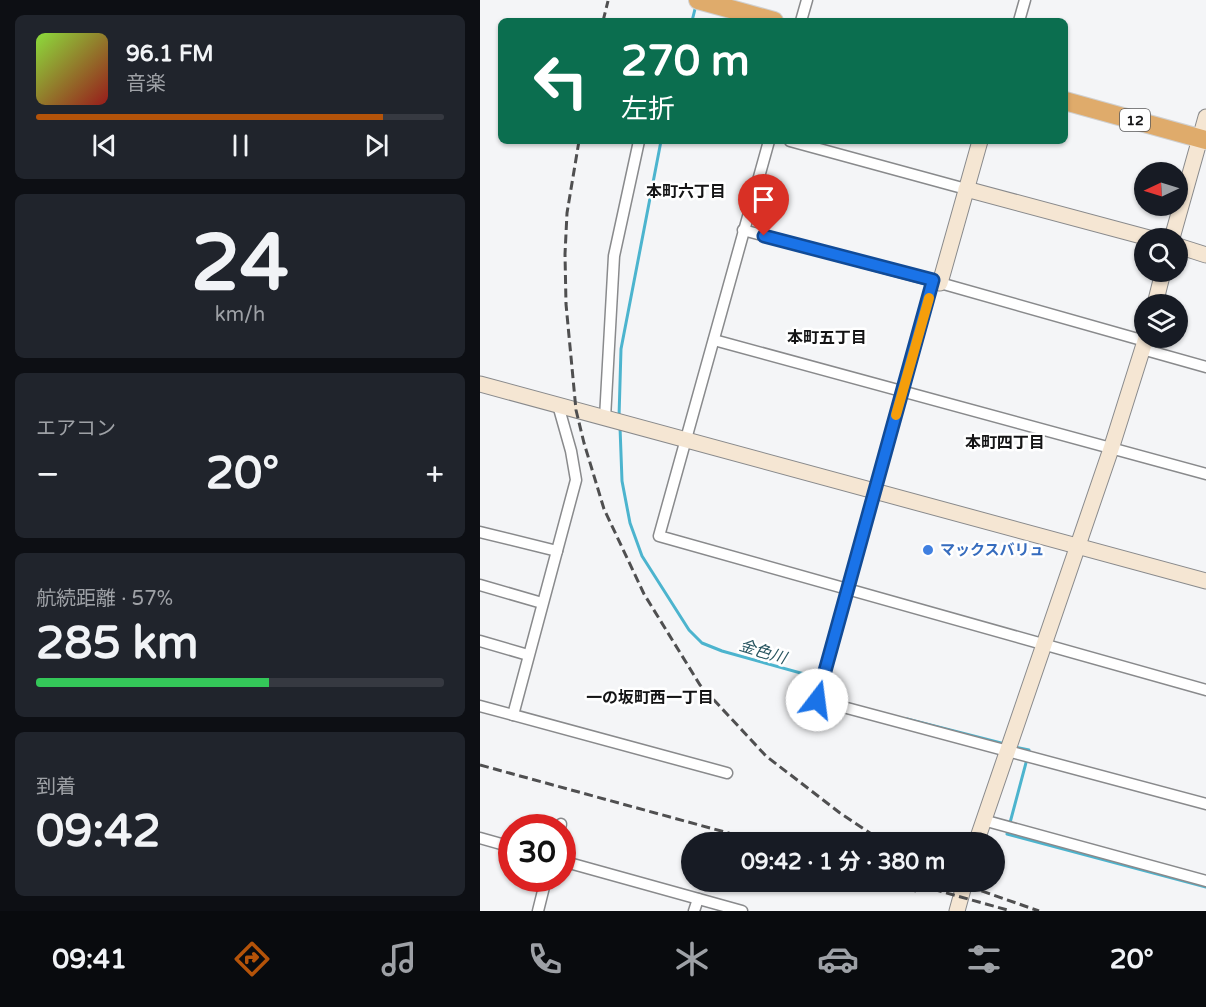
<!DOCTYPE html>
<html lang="ja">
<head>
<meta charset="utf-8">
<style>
  body { margin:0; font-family:"Varela Round","Noto Sans JP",sans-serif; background:#20242c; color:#f1f3f6; height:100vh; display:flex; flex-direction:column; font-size:22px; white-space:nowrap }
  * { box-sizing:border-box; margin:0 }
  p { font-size:20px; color:#9ea1a6 }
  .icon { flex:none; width:33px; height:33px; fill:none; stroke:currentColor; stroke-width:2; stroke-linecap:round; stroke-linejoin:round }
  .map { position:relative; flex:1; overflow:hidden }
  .details { display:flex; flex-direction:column; gap:15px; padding:15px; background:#0d0f14; width:480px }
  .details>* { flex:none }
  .hud { position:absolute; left:18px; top:18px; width:570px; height:126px; border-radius:9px; box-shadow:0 2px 4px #0004; background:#0b6e4f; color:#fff; overflow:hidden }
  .needle { width:39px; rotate:266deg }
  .controls { position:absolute; left:654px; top:162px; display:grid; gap:12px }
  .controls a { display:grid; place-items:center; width:54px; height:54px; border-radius:50%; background:#171b24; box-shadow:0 2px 4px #0004; font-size:30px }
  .speed { position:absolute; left:18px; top:814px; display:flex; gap:12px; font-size:30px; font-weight:700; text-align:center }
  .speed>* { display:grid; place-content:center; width:78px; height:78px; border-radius:50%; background:#171b24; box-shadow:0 2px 4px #0004; line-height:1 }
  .speed .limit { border:9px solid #d22; background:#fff; color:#111 }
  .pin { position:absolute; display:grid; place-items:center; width:51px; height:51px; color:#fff; margin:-62px -26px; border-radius:50% 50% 50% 0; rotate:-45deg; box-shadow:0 0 6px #0007 }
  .pin .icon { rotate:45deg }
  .me { position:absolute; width:66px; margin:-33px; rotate:15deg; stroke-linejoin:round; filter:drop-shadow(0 0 4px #0008) }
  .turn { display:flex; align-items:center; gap:21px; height:126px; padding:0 24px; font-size:27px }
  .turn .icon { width:78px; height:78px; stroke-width:2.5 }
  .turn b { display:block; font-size:42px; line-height:51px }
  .big { font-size:45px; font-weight:700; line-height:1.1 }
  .details .tile { flex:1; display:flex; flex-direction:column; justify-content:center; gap:9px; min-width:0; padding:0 21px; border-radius:9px; background:#20242c }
  .details .dial { align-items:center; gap:0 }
  .dial b { font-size:78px; line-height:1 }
  .song { display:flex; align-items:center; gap:18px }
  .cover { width:72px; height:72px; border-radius:9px; background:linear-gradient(135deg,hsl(90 70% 55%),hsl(0 70% 35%)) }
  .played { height:6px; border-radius:3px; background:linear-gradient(90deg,#b45309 85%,#363941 85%) }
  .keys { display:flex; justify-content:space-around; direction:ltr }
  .heat { display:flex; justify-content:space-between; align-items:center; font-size:33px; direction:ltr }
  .charge { height:9px; border-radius:4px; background:linear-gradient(90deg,#34c759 57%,#363941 0) }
  .trip { position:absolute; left:201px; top:832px; width:324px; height:60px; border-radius:30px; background:#171b24; box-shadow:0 2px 4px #0004; font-weight:700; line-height:60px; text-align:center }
  .tabs { display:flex; height:96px; justify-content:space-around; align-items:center; background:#090b0e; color:#9ea1a6 }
  .tabs .icon { width:42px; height:42px }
  .tabs .current { color:#b45309 }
  .tabs b { font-size:27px; color:#f1f3f6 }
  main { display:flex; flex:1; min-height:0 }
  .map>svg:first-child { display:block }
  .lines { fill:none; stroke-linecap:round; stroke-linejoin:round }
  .stream { stroke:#4cb4ce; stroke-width:3 }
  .street-casing { stroke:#898a8c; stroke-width:13 }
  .secondary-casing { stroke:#898a8c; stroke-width:17 }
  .highway-casing { stroke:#d0d0d0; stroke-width:20 }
  .street { stroke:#fff; stroke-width:10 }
  .secondary { stroke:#f5e6d3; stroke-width:15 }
  .highway { stroke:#dfab6b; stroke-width:18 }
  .rail { stroke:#4f4f50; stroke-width:3; stroke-dasharray:9 4.5; stroke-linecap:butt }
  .route-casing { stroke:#114b97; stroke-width:15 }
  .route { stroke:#1a73e8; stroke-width:10 }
  .slow { stroke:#f59e0b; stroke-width:10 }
  .shop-dot { fill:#3f7fe0; stroke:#fff; stroke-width:2 }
  .labels { text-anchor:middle; stroke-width:5; stroke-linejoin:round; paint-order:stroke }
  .shield { fill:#fff; stroke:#5a5a5b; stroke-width:1.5 }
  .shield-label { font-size:14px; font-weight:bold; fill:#141415 }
  .shop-label { font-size:15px; font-weight:bold; fill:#366cbe; stroke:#fff; text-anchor:start }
  .neighbourhood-label { font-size:16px; font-weight:bold; fill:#141415; stroke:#fff }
  .water-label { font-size:16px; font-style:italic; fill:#295661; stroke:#fff }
</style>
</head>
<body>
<main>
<section class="details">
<div class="tile">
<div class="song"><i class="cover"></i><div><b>96.1 FM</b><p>音楽</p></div></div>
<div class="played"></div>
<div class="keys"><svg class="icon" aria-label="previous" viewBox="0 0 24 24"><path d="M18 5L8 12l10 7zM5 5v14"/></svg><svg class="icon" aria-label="pause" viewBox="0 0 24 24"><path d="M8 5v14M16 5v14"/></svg><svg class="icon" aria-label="next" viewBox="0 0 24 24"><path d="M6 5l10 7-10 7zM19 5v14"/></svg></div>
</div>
<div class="tile dial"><b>24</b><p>km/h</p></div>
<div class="tile"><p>エアコン</p>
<div class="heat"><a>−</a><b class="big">20°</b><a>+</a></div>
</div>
<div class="tile"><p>航続距離 · 57%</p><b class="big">285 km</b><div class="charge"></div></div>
<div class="tile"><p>到着</p><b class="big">09:42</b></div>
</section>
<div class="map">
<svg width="726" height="911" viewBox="0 0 726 911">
  <rect width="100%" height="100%" fill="#f4f5f7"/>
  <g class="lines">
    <!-- stream -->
    <g class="stream">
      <path d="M 212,21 L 216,5"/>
      <path d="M 139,417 L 141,349 L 181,141"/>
      <path d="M 140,427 L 142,481 L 150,523 L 162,556 L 209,630 L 222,643 L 242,651 L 335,677 L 358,687 L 357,701 L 360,701"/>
      <path d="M 427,719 L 525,744"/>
      <path d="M 535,747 L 549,750 L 549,753"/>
      <path d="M 547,759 L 527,834 L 726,887"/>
    </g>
    <!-- street casing -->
    <g class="street-casing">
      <g id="street">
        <path d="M 321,21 L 327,0"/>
        <path d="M 539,21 L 545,0"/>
        <path d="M 289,141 L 179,536 L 726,690"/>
        <path d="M 310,141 L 486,189"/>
        <path d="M 263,230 L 453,281 L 665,341"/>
        <path d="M 453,281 L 337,700 L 726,804"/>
        <path d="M 234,340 L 726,474"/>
        <path d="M 662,349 L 726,367"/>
        <path d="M 125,418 L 134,256 L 159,141"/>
        <path d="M 0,532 L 77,551"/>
        <path d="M 0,585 L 62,603"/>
        <path d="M 0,641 L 48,655"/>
        <path d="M 0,706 L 247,773"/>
        <path d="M 33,715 L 96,480 L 91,451 L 78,405"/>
        <path d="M 503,820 L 726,881"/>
        <path d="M 80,828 L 81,824"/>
        <path d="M 0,838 L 32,847"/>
        <path d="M 82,861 L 262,911"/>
        <path d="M 58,911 L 66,879"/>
        <path d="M 214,911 L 218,899"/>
      </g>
    </g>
    <!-- secondary casing -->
    <g class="secondary-casing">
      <g id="secondary">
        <path d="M 486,189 L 669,238"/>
        <path d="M 692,238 L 726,117"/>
        <path d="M 698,246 L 726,255"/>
        <path d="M 460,283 L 500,141"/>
        <path d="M 675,304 L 683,272"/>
        <path d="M 0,384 L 726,581"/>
        <path d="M 496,843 L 631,449 L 666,338"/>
        <path d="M 477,911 L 485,882"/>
      </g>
    </g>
    <!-- highway casing -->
    <g class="highway-casing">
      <g id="highway">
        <path d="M 218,0 L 294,21"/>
        <path d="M 585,101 L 726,140"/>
      </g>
    </g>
    <!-- street -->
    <use href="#street" class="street"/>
    <!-- secondary -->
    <use href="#secondary" class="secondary"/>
    <!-- highway -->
    <use href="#highway" class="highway"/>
    <!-- rail -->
    <g class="rail">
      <path d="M 123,21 L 128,1"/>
      <path d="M 99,141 L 87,213 L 85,254 L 86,304 L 96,410 L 104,443 L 124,509 L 164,594 L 220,685 L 286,756 L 360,813 L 405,843"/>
      <path d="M 0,765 L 285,843"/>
      <path d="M 403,882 L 436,891"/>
      <path d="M 427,882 L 531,911"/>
      <path d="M 476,882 L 559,911"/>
    </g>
  </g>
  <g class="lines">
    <!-- route casing -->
    <g class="route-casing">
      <path id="route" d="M 284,236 L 453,280 L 337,700"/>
    </g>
    <!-- route -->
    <use href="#route" class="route"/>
    <!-- slow -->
    <path class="slow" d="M 416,415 L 449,298"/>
  </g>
  <!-- markers -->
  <circle class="shop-dot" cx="448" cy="550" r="6"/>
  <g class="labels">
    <!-- shield labels -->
    <rect class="shield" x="640" y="109" width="30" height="22" rx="4.5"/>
    <g class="shield-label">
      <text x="655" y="125">12</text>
    </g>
    <!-- shop labels -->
    <g class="shop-label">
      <text x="460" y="555">マックスバリュ</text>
    </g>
    <!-- neighbourhood labels -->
    <g class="neighbourhood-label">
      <text x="206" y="197">本町六丁目</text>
      <text x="347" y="343">本町五丁目</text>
      <text x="525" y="448">本町四丁目</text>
      <text x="170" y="703">一の坂町西一丁目</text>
    </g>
    <!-- water labels -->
    <g class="water-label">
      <text transform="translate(283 651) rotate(17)" y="6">金色川</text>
    </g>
  </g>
</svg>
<div class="controls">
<a><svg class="needle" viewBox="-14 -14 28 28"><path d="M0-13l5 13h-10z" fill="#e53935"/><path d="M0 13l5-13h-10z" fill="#9ea1a6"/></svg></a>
<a><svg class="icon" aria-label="search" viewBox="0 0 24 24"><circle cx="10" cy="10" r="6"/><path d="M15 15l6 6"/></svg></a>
<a><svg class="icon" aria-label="layers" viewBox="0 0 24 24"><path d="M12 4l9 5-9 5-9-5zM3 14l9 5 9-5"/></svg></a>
</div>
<div class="speed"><div class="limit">30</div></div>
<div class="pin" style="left:284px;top:236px;background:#d93025"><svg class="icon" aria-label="arrive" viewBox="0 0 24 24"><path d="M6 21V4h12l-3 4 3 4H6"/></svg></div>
<svg class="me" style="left:337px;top:700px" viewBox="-20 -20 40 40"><circle r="19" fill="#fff"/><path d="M0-13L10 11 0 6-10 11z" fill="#1a73e8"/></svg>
<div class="trip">09:42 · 1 分 · 380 m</div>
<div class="hud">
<div class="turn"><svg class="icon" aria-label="left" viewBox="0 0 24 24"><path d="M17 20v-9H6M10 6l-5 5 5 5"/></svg><div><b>270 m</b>左折</div></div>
</div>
</div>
</main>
<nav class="tabs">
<b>09:41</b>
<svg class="icon current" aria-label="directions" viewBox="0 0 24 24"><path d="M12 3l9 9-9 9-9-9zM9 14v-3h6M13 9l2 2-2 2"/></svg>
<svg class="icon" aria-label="music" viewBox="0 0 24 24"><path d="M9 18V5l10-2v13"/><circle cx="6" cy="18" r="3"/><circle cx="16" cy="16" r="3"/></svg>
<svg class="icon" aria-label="phone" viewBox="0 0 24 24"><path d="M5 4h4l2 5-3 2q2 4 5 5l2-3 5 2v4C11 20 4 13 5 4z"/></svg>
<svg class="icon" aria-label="climate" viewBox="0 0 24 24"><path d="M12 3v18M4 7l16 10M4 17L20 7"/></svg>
<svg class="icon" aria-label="car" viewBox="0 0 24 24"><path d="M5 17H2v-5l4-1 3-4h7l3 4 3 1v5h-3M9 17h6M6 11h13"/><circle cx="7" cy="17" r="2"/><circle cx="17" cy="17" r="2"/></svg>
<svg class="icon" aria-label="filters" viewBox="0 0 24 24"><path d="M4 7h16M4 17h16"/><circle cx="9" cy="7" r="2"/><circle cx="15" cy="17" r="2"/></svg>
<b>20°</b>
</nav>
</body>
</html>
